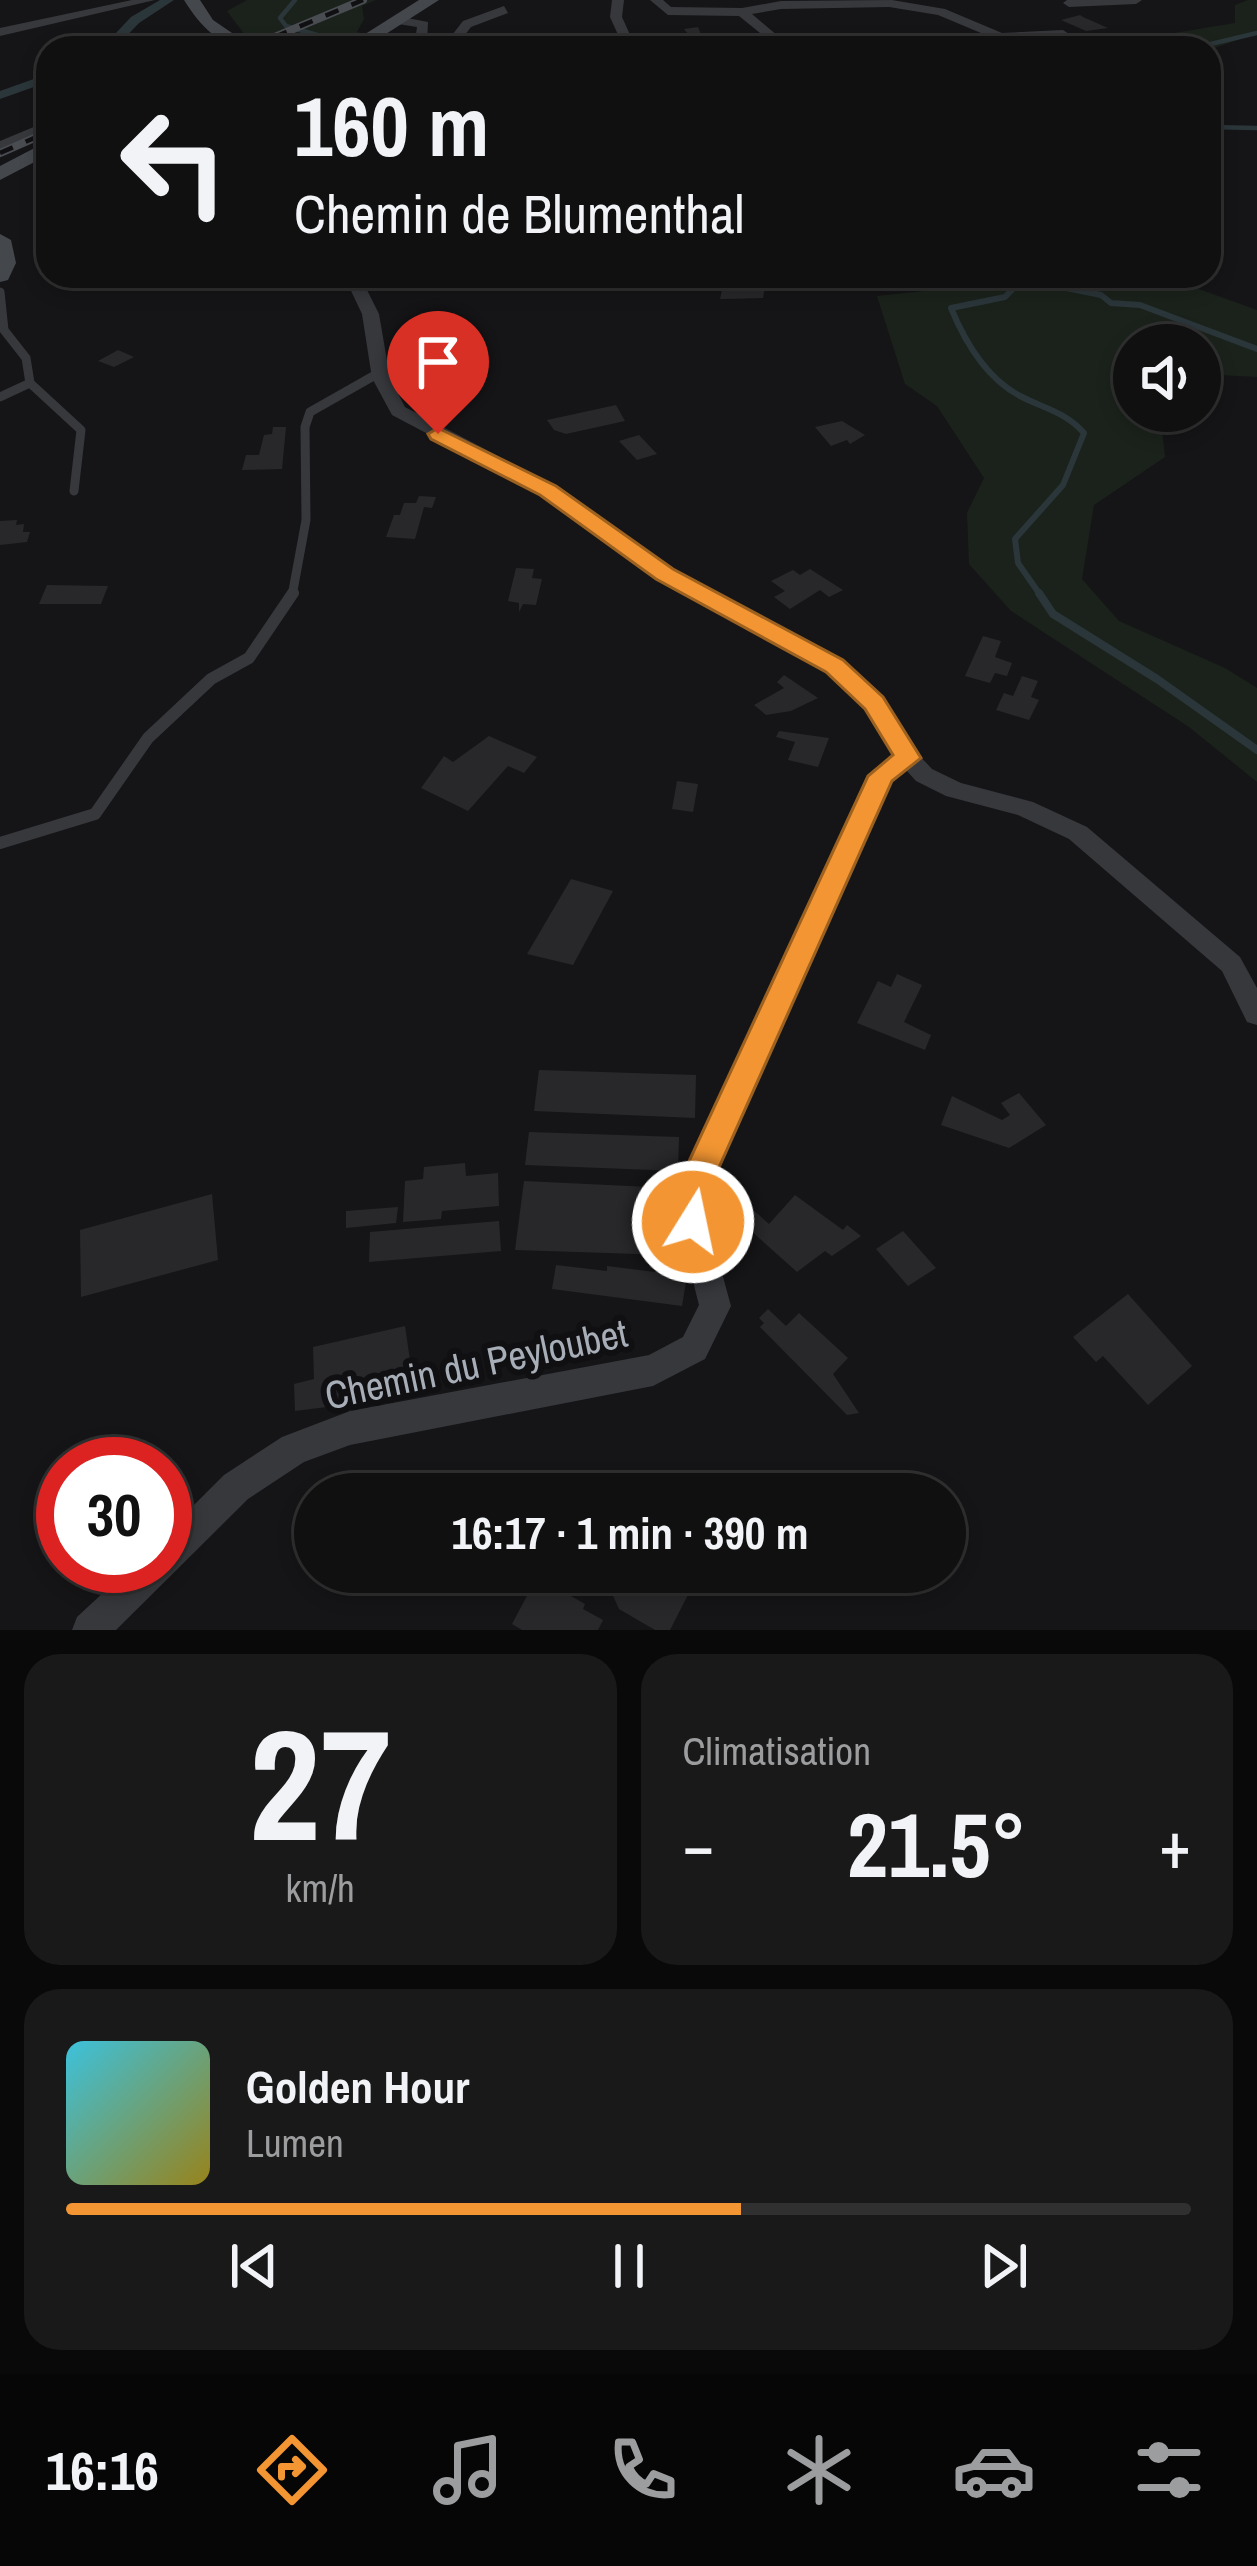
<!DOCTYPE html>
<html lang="fr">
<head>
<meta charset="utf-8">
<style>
  body { margin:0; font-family:"Archivo Narrow",sans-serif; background:#19191a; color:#f1f3f6; height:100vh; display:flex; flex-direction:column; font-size:45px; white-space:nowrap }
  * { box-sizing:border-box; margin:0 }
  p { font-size:39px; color:#9c9d9f }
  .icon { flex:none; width:66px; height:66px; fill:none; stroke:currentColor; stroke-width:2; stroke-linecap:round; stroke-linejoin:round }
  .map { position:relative; height:1630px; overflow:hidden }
  .panel { display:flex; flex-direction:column; gap:24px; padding:24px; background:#090909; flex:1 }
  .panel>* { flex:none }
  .banner { position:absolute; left:36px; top:36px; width:1185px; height:252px; border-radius:36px; box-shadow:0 6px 18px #0003,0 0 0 3px #303031; background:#101011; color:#f1f3f6; overflow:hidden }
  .controls { position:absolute; left:1113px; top:324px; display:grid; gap:24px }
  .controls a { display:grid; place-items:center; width:108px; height:108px; border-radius:50%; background:#101011; box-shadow:0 6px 18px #0003,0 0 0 3px #303031; font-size:60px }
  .speed { position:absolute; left:36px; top:1437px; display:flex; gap:24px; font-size:60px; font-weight:700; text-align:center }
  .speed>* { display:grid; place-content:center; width:156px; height:156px; border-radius:50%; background:#101011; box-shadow:0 6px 18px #0003,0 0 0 3px #303031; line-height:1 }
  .speed .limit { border:18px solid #d22; background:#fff; color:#111 }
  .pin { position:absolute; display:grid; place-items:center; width:102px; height:102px; color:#fff; margin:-123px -51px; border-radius:50% 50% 50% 0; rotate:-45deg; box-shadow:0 0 12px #0007 }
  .pin .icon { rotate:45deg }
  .me { position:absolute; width:132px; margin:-66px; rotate:10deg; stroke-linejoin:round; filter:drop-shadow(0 0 9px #0008) }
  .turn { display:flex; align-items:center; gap:42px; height:252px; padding:0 60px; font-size:54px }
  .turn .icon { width:156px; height:156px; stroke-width:2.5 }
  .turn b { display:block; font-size:84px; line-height:102px }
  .big { font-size:90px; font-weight:700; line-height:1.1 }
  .panel .card { flex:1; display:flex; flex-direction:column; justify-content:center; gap:18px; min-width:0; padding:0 42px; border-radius:36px; background:#19191a }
  .panel .dial { align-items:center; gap:0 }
  .dial b { font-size:156px; line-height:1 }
  .song { display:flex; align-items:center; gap:36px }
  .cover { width:144px; height:144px; border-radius:18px; background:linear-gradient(135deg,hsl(190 70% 55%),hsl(50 70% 35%)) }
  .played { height:12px; border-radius:6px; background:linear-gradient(90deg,#f29532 60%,#303031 60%) }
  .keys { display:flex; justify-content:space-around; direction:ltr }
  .heat { display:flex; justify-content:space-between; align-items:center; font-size:66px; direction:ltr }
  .panel .tiles { flex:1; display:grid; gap:24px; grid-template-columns:1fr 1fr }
  .card:last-child { grid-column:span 2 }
  .trip { position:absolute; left:294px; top:1473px; width:672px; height:120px; border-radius:60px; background:#101011; box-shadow:0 6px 18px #0003,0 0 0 3px #303031; font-weight:700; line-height:120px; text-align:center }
  .menu { display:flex; height:192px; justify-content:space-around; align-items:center; background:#060607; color:#9c9d9f }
  .menu .icon { width:84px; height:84px }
  .menu .on { color:#f29532 }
  .menu b { font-size:54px; color:#f1f3f6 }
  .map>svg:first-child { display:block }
  .green { fill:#1b221b }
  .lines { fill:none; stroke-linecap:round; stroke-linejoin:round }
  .stream-far2 { stroke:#2b363a; stroke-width:4.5 }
  .stream-far1 { stroke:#2b363a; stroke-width:6 }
  .stream { stroke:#2b363a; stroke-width:8 }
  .canal { fill:#2b363a; fill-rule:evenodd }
  .building { fill:#28282b }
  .lane-far1 { stroke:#36383c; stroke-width:9 }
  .lane { stroke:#36383c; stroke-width:12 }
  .street { fill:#36383c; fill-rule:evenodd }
  .secondary { fill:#44474c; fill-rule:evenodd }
  .rail-casing { stroke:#494c51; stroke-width:8 }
  .rail { stroke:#101012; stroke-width:4.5; stroke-dasharray:14; stroke-linecap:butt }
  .route { fill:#f29532; stroke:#9d6120; stroke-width:3 }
  .labels { text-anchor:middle; stroke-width:12; stroke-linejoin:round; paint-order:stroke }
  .near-street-label { font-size:39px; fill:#a7aeb7; stroke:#101012 }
</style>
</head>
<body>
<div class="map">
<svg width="1257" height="1630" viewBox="0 0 1257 1630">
  <rect width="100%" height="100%" fill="#151517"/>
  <!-- green -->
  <g class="green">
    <path d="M 247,0 L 376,0 L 362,6 L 364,19 L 357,32 L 409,48 L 273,48 L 245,35 L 227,11 Z"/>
    <path d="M 1248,0 L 1257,0 L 1257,33 L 1209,50 L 1160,48 L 1162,35 L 1235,23 L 1235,5 Z"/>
    <path d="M 912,276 L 1163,276 L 1257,310 L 1257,377 L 1200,374 L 1200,345 L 1134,345 L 1134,411 L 1160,411 L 1165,457 L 1094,505 L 1082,579 L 1119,621 L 1225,668 L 1257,688 L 1257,782 L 1189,727 L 1011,611 L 969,564 L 967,513 L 984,478 L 937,406 L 905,384 L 877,296 L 924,291 Z"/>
  </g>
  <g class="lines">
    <!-- stream-far2 -->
    <g class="stream-far2">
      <path d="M 295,0 L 280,18 L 286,26 L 362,48"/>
      <path d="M 782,48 L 820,48"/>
      <path d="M 1046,48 L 1052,48"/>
      <path d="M 1194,48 L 1257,33"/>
      <path d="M 1209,127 L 1257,128"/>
    </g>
    <!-- stream-far1 -->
    <g class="stream-far1">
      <path d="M 1025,276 L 1005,297 L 951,308 C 965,342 986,378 1020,396 C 1043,408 1066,412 1084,433 L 1063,485 L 1015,539 L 1018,563 L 1041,596"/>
      <path d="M 1027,280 L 1101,295 L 1111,303 L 1140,305 L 1257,349"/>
    </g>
    <!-- stream -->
    <path class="stream" d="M 1039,593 L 1053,614 L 1157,679 L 1257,750"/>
    <!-- canal -->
    <g class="canal">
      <path d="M 160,0 L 174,0 L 139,23 L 115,48 L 102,48 L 131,17 Z"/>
      <path d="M 48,74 L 48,82 L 0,99 L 0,91 Z"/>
    </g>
  </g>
  <!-- building -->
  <g class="building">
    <path d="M 1080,15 L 1083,17 L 1108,28 L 1086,31 L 1061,20 Z"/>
    <path d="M 698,27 L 702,37 L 708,38 L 707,43 L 698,48 L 675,46 L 689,35 L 684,29 Z"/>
    <path d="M 735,276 L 767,276 L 763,298 L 720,299 L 722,290 L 731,290 Z"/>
    <path d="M 118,350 L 134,357 L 114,367 L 98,361 Z"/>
    <path d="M 616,405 L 625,421 L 566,434 L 554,430 L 547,420 Z"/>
    <path d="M 842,421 L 865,435 L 850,444 L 847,440 L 831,446 L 815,427 Z"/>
    <path d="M 273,427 L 286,427 L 282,469 L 242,470 L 246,455 L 259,455 L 264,435 L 272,434 Z"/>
    <path d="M 639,435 L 657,454 L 637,460 L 619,441 Z"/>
    <path d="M 419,496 L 436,497 L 432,508 L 424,507 L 415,539 L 386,537 L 394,515 L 400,515 L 404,503 L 416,503 Z"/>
    <path d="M 17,520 L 16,525 L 24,524 L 23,532 L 30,532 L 27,542 L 0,545 L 0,521 Z"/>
    <path d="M 516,568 L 534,569 L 532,578 L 542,579 L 536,605 L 523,604 L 519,612 L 519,603 L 508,601 Z"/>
    <path d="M 810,569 L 843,590 L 829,597 L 820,590 L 790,609 L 774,597 L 785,591 L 771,581 L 793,570 L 800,575 Z"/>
    <path d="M 47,585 L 108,586 L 101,604 L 39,604 Z"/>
    <path d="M 983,636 L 1001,641 L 995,657 L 1012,663 L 1007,676 L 995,673 L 990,683 L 965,676 Z"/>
    <path d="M 784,675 L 818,698 L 791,711 L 766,715 L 754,705 L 784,688 L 777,682 Z"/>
    <path d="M 1022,676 L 1038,681 L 1031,697 L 1039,700 L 1029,720 L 996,710 L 1004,693 L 1013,696 Z"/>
    <path d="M 779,731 L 829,738 L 818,767 L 788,760 L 795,742 L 776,737 Z"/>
    <path d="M 489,736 L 537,757 L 524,773 L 508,766 L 468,811 L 421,788 L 444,756 L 453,762 Z"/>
    <path d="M 677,781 L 698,784 L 693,812 L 672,809 Z"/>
    <path d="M 571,879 L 613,891 L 573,965 L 527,954 Z"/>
    <path d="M 897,974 L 922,985 L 904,1022 L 931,1035 L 925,1050 L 857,1023 L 878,981 L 891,987 Z"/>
    <path d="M 539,1070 L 696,1075 L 695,1118 L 534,1111 Z"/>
    <path d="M 1019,1093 L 1046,1125 L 1009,1148 L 941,1125 L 952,1096 L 1002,1120 L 1010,1115 L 1001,1103 Z"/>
    <path d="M 529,1132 L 679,1137 L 678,1171 L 525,1165 Z"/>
    <path d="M 465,1163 L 466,1176 L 498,1173 L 499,1206 L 442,1211 L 441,1219 L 403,1222 L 405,1181 L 423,1179 L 424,1167 Z"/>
    <path d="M 718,1178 L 769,1224 L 795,1195 L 843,1230 L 847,1225 L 861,1236 L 832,1256 L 825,1251 L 797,1272 L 712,1196 Z"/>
    <path d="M 524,1181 L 671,1188 L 669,1255 L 515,1250 Z"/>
    <path d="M 212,1194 L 218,1260 L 81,1297 L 80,1230 Z"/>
    <path d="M 398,1207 L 396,1223 L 346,1228 L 346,1211 Z"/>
    <path d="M 499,1221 L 501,1251 L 369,1262 L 370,1232 Z"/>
    <path d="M 903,1231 L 936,1268 L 908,1286 L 876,1249 Z"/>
    <path d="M 556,1265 L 607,1271 L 607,1266 L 687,1276 L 682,1306 L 552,1289 Z"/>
    <path d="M 1128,1294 L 1192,1366 L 1148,1405 L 1103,1356 L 1096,1362 L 1073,1337 Z"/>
    <path d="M 768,1309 L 786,1326 L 799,1313 L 848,1358 L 833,1374 L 859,1413 L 847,1415 L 760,1327 L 764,1323 L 759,1318 Z"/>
    <path d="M 405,1326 L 411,1367 L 341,1384 L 343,1405 L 295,1411 L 294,1384 L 314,1379 L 313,1347 Z"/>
    <path d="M 609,1572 L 668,1572 L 692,1587 L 670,1630 L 655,1630 L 619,1609 L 605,1578 Z"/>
    <path d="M 537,1577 L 585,1604 L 583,1609 L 603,1620 L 598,1630 L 522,1630 L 512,1624 Z"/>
  </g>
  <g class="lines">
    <!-- lane-far1 -->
    <g class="lane-far1">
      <path d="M 0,292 L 4,330 L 26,358 L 30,383 L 81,430 L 74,491"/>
      <path d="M 0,397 L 30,383"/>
      <path d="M 292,596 L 306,520 L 305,427 L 310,412 L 377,374"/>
    </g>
    <!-- lane -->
    <path class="lane" d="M 0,843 L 95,814 L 148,738 L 211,679 L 249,658 L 293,593"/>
    <!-- street -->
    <g class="street">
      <path d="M 132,0 L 155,0 L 0,36 L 0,28 Z"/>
      <path d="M 612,0 L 624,0 L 622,17 L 636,48 L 624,48 L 610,17 Z"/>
      <path d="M 650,0 L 663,0 L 671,7 L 742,8 L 781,1 L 892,0 L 945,9 L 1002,33 L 1063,30 L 1069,34 L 1063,38 L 1000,41 L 938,15 L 889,7 L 781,9 L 752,14 L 778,36 L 772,47 L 735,48 L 763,41 L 765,37 L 739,16 L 668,15 Z"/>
      <path d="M 1067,0 L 1142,0 L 1136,4 L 1069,7 L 1063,3 Z"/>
      <path d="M 504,6 L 508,13 L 471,27 L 455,48 L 442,48 L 463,21 Z"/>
      <path d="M 402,17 L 428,22 L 427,44 L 434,48 L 411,48 L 369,36 L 375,32 L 415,41 L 417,27 L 398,24 Z"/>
      <path d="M 48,121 L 48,130 L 0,150 L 0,141 Z"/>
      <path d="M 344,276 L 360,276 L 379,314 L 390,378 L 405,407 L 555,486 L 672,570 L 843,661 L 883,698 L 916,752 L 932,769 L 961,783 L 1033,802 L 1087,827 L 1240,957 L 1257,988 L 1257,1025 L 1247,1022 L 1222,971 L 1069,839 L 1018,815 L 946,796 L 916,781 L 906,770 L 891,780 L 715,1172 L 708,1222 L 731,1306 L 705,1359 L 653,1386 L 350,1445 L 304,1462 L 248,1499 L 116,1630 L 72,1630 L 77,1617 L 132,1566 L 165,1566 L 165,1534 L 224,1475 L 282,1437 L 350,1411 L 649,1355 L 683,1337 L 699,1305 L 678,1222 L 685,1172 L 870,775 L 895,755 L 867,708 L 827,671 L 658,578 L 541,494 L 392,415 L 372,378 L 362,314 Z"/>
    </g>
    <!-- secondary -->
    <g class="secondary">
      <path d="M 184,0 L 200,0 L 213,20 L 254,48 C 220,48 201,27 184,0 Z"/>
      <path d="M 419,0 L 439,0 L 364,48 L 343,48 Z"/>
      <path d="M 48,141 L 48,155 L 0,180 L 0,166 Z"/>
      <path d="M 0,234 L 11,240 L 16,263 L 8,280 L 0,282 Z"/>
    </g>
    <!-- rail casing -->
    <g class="rail-casing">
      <g id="rail">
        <path d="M 248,48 L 363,0"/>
        <path d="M 0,153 L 48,132"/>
      </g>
    </g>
    <!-- rail -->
    <use href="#rail" class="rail"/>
  </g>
  <!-- route -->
  <path class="route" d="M 438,428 L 556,486 L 673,569 L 843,660 L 883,697 L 921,758 L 892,781 L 717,1172 L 705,1234 L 693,1238 L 681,1234 L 676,1222 L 684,1172 L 868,776 L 893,755 L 865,709 L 826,672 L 656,579 L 540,495 L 431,439 L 428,434 Z"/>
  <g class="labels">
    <!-- near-street labels -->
    <g class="near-street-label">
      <text transform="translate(476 1364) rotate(-12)" y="14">Chemin du Peyloubet</text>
    </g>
  </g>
</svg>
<div class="controls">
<a><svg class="icon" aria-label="sound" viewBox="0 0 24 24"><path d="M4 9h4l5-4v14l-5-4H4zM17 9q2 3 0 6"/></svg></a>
</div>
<div class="speed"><div class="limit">30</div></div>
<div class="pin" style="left:438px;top:434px;background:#d93025"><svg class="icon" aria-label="arrive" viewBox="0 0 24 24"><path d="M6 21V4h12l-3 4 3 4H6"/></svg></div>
<svg class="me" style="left:693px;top:1222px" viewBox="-20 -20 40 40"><circle r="17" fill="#f29532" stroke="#fff" stroke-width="3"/><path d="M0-11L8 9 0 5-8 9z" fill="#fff"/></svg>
<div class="trip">16:17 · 1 min · 390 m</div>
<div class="banner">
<div class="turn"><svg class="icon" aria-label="left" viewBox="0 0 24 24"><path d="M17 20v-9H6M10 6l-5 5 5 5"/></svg><div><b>160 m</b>Chemin de Blumenthal</div></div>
</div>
</div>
<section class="panel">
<div class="tiles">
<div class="card dial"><b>27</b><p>km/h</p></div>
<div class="card"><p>Climatisation</p>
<div class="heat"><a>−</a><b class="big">21.5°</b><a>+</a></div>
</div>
<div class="card">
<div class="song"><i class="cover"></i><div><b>Golden Hour</b><p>Lumen</p></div></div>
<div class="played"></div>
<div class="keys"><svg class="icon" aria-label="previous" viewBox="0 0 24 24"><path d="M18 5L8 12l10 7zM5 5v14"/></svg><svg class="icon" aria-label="pause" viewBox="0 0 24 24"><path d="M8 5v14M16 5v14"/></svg><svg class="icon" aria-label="next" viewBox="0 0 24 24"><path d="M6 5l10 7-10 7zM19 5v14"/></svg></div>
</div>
</div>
</section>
<nav class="menu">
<b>16:16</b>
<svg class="icon on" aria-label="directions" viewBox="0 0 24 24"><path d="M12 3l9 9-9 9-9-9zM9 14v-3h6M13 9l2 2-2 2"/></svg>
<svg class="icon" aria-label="music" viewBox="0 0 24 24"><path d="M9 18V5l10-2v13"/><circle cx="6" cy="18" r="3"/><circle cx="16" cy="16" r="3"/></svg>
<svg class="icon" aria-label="phone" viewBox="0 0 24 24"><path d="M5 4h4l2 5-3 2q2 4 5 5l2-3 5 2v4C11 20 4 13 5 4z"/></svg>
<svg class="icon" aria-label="climate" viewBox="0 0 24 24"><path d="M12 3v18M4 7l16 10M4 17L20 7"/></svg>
<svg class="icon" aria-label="car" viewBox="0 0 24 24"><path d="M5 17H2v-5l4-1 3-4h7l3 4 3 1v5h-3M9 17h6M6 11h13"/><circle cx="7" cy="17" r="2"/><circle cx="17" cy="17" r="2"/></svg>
<svg class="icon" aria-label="filters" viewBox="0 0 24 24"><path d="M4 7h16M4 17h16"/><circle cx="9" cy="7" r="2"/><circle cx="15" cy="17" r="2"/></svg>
</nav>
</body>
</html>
